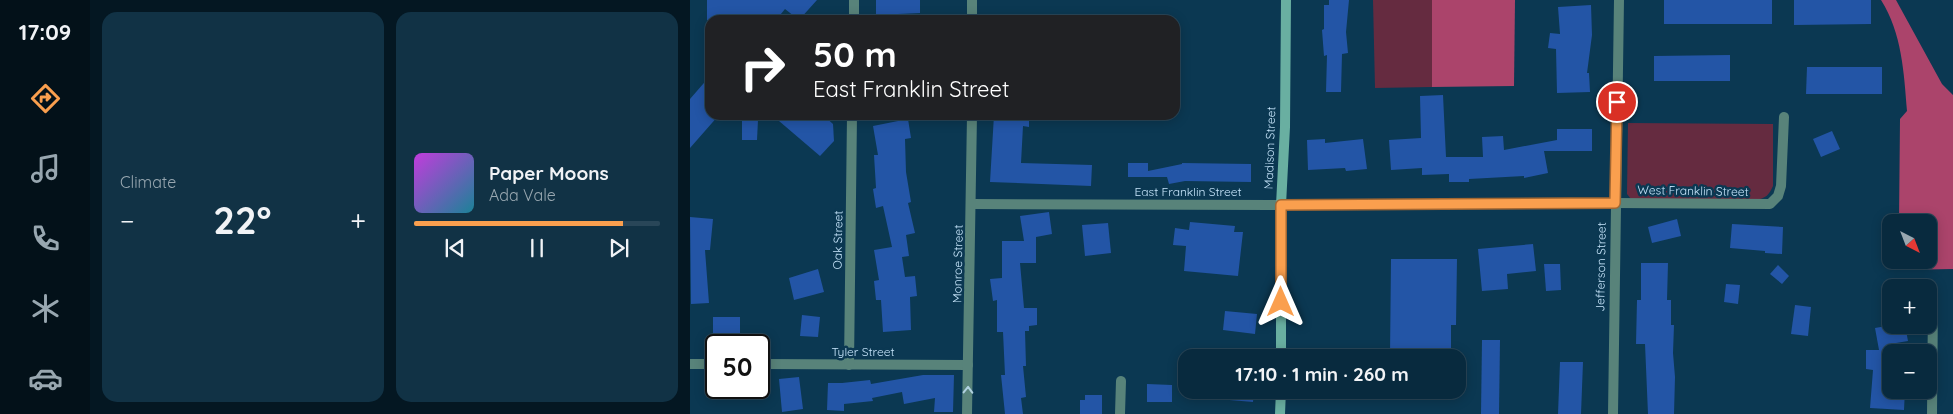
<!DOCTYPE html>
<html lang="en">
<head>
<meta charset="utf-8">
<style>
  body { margin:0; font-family:Quicksand,sans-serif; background:#113245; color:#f1f3f6; height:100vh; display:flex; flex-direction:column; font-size:19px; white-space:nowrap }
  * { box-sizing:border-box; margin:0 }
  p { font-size:16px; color:#98a7b0 }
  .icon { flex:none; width:28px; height:28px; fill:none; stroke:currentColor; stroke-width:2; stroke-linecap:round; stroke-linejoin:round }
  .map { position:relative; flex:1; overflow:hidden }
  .side { display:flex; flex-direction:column; gap:12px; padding:12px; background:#041722; width:600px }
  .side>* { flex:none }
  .guide { position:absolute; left:15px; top:15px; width:475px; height:105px; border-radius:15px; box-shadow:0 2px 12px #0003,0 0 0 1px #294658; background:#202124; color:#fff; overflow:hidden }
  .needle { width:32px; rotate:138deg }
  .fabs { position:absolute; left:1192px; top:214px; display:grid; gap:10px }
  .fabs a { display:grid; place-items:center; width:55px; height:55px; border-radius:10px; background:#082a3e; box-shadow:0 2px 12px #0003,0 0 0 1px #294658; font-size:25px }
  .speed { position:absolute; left:15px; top:334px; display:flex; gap:10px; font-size:25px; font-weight:700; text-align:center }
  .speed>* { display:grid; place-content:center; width:65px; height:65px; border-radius:50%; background:#082a3e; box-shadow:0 2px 12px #0003,0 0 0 1px #294658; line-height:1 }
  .speed .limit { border:2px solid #111; border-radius:8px; background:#fff; color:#111 }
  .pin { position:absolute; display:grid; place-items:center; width:42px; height:42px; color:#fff; margin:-21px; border:2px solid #fff; border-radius:50%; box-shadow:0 1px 5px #0007 }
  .me { position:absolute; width:55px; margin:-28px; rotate:0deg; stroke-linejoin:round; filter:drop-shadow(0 0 4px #0008) }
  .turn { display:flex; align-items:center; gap:18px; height:105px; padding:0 25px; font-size:22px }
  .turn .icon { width:65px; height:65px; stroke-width:2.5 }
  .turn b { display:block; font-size:35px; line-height:42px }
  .big { font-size:38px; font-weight:700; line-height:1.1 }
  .side .tile { flex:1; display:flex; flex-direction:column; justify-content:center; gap:8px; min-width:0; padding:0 18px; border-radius:15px; background:#113245 }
  .song { display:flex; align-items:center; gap:15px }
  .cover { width:60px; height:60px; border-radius:8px; background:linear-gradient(135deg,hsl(290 70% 55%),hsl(190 70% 35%)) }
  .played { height:5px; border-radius:2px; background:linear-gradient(90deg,#fa9f4e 85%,#294658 85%) }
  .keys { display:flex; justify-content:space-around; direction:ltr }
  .heat { display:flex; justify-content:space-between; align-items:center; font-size:28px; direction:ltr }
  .side .tiles { flex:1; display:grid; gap:12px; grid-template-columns:repeat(2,1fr) }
  .trip { position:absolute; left:488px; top:349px; width:288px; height:50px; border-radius:15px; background:#082a3e; box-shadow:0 2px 12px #0003,0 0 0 1px #294658; font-weight:700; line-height:50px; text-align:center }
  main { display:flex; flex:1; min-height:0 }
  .menu { display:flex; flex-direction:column; width:90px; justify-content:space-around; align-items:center; background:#031119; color:#98a7b0 }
  .menu .icon { width:35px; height:35px }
  .menu .current { color:#fa9f4e }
  .menu b { font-size:22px; color:#f1f3f6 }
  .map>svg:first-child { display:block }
  .green { fill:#652b40 }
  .forest { fill:#ab446b }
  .building { fill:#2355a6 }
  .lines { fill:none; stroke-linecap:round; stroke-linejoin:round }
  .minor { stroke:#58837a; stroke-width:10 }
  .tertiary { stroke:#58837a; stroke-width:10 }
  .secondary { stroke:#69afa1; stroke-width:10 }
  .oneway { stroke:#b0d1e0 }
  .route-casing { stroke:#a26733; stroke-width:12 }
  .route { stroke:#fa9f4e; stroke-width:9 }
  .labels { text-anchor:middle; stroke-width:5; stroke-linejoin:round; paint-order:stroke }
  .street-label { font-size:12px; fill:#c6e4fa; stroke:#0b3852 }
</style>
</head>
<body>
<main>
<nav class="menu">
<b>17:09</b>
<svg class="icon current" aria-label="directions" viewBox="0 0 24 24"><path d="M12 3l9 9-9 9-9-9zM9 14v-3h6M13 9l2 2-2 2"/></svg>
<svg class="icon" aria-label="music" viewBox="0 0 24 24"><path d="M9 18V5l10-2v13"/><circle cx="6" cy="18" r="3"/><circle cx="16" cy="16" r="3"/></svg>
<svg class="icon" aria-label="phone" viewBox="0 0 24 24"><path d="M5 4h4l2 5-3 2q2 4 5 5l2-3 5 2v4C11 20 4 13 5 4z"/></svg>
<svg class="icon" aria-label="climate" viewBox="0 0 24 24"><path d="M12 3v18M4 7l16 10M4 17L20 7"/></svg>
<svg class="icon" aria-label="car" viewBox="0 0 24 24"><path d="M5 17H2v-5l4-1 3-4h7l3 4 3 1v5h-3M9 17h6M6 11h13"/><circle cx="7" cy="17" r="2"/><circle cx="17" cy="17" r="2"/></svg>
</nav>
<section class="side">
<div class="tiles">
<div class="tile"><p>Climate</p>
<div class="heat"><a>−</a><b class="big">22°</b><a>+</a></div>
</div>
<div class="tile">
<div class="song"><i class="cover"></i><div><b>Paper Moons</b><p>Ada Vale</p></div></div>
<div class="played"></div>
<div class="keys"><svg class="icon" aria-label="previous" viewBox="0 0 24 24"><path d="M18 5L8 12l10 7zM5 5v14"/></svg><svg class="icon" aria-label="pause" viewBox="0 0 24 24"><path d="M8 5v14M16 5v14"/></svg><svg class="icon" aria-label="next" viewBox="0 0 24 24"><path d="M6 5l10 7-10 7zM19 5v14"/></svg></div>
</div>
</div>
</section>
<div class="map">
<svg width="1263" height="414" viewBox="0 0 1263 414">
  <rect width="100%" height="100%" fill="#0b3852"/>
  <!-- green -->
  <g class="green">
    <path d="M 683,0 L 742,0 L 742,87 L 685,88 Z"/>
    <path d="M 938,123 L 1083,124 L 1083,186 C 1079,195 1076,198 1066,200 L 941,199 L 937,194 Z"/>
  </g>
  <!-- forest -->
  <g class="forest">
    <path d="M 742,0 L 825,0 L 824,86 L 742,87 Z"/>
    <path d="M 1191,0 L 1206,0 L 1252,84 L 1263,95 L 1263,269 L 1208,270 L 1208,260 L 1239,260 L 1239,222 L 1209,222 L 1210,119 L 1217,111 C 1214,73 1212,33 1191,0 Z"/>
  </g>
  <!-- building -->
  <g class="building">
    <path d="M 17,0 L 127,0 L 109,20 L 95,9 L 86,20 L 17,20 Z"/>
    <path d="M 186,0 L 230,0 L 230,13 L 186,15 Z"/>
    <path d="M 639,0 L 659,0 L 656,32 L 658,53 L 652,54 L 651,92 L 636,92 L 637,55 L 634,56 L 632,30 L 634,29 L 634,5 L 639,5 Z"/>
    <rect x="974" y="0" width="108" height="24"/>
    <path d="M 1104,0 L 1181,0 L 1181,24 L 1104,25 Z"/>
    <path d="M 901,5 L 902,35 L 897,73 L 899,73 L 900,92 L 867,93 L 866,49 L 858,48 L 860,33 L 870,34 L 868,7 Z"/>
    <path d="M 1040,55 L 1040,81 L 964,81 L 964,56 Z"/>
    <path d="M 1117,67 L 1192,67 L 1192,94 L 1116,94 Z"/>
    <path d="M 20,76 L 20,115 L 29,115 L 0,148 L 0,99 Z"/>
    <path d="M 753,95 L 756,157 L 793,157 L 792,137 L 813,136 L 814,150 L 867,140 L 867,129 L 902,129 L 902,151 L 854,151 L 858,173 L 834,178 L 834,176 L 779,179 L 779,182 L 759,182 L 759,174 L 732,175 L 732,168 L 701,170 L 699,140 L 731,138 L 730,96 Z"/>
    <path d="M 82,115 L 133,115 L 143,124 L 144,141 L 130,156 Z"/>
    <path d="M 304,115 L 339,115 L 339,127 L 333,126 L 331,163 L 402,165 L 401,186 L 300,182 Z"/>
    <path d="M 52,119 L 68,120 L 67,140 L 52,140 Z"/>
    <path d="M 218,119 L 221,138 L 215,139 L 216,172 L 221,202 L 218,203 L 225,233 L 216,235 L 219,256 L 212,257 L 215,277 L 225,276 L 227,296 L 220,297 L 221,330 L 193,332 L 191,300 L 186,300 L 184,281 L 189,280 L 184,250 L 202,247 L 193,206 L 186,208 L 183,189 L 186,188 L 184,155 L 188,155 L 183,126 Z"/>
    <path d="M 1142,131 L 1150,149 L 1131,157 L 1123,139 Z"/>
    <path d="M 635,139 L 635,143 L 673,139 L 677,169 L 656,171 L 655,168 L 618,170 L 617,140 Z"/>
    <path d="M 438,163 L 458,163 L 458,171 L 492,164 L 492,163 L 561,164 L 561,182 L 495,181 L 479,184 L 477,177 L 438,177 Z"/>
    <path d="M 359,212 L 362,234 L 346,237 L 346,263 L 330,263 L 334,308 L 347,308 L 347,325 L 339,326 L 339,331 L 335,331 L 336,366 L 333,366 L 336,397 L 331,398 L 333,414 L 315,414 L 311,375 L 315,375 L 313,332 L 307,332 L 307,300 L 303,301 L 300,279 L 312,278 L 312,241 L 334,241 L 330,216 Z"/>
    <path d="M 0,217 L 23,219 L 20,250 L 15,250 L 19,303 L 1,304 Z"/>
    <path d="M 987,219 L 991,236 L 962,243 L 958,227 Z"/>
    <path d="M 500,222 L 545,226 L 544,232 L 553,232 L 548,276 L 494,271 L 496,246 L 483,245 L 485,228 L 499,230 Z"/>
    <path d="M 418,223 L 421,253 L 395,256 L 392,225 Z"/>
    <path d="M 1042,224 L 1093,227 L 1092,254 L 1075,253 L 1075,251 L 1040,248 Z"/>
    <path d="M 843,244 L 846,271 L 817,274 L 818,289 L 792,291 L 788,249 Z"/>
    <path d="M 701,259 L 767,259 L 766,325 L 761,325 L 761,356 L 700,355 Z"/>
    <path d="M 951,263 L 978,263 L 977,300 L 981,300 L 981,325 L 984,325 L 983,353 L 985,377 L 984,414 L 958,414 L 955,344 L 946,344 L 947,300 L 951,300 Z"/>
    <path d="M 854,264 L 870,264 L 871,290 L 856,291 Z"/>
    <path d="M 1088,265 L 1099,276 L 1092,284 L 1080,274 Z"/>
    <path d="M 128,269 L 134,292 L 104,300 L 99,278 Z"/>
    <path d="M 1036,284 L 1050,285 L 1048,304 L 1034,302 Z"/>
    <path d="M 1105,305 L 1121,307 L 1118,336 L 1101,334 Z"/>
    <path d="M 535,311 L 567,314 L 565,334 L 533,330 Z"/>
    <path d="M 112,315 L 130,317 L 128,337 L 110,336 Z"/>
    <rect x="23" y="317" width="27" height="25"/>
    <path d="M 1202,325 L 1215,325 L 1218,341 L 1206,343 L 1206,352 L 1201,352 L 1201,390 L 1215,390 L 1214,410 L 1180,408 L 1183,370 L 1176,369 L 1176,350 L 1189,350 L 1185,328 Z"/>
    <path d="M 792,340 L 810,340 L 809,414 L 791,414 Z"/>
    <path d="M 870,362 L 893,362 L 891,414 L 868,414 Z"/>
    <path d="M 233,375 L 264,375 L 263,412 L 244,412 L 245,398 L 214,404 L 212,392 L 182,398 L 183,401 L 154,404 L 154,411 L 137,410 L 138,383 L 152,383 L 180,380 L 181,384 Z"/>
    <path d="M 109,377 L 113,409 L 92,412 L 89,379 Z"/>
    <path d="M 457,384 L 482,385 L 482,402 L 457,402 Z"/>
    <path d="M 516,390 L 564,390 L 563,402 L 516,398 Z"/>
    <path d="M 395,395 L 412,395 L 412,414 L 390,414 L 390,400 L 395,400 Z"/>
  </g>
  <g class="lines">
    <!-- minor -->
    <g class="minor">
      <path d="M 164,20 L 164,0"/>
      <path d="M 282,20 L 282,0"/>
      <path d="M 281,204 L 591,205 L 925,203 L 1080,204 L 1088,196 L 1091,186 L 1094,117"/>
      <path d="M 1239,287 L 1243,300 L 1242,414"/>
      <path d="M 0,364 L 26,364"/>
      <path d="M 69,364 L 278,365"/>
      <path d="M 159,365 L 162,115"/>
      <path d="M 277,414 L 282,115"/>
      <path d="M 430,414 L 431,381"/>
    </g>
    <!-- tertiary -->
    <path class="tertiary" d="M 923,414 L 929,0"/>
    <!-- secondary -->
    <g class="secondary">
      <path d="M 591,358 L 591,205 L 595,127 L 596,0"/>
      <path d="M 590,414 L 591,390"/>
    </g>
  </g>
  <!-- one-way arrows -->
  <defs><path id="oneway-chevron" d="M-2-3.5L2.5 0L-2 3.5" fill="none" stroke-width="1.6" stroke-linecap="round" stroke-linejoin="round" transform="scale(1.25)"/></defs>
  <use class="oneway" href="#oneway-chevron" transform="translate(278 390) rotate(-89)"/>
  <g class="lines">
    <!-- route casing -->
    <g class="route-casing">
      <path id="route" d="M 591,302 L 591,205 L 925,203 L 927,102"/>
    </g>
    <!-- route -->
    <use href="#route" class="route"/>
  </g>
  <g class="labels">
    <!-- street labels -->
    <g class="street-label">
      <text transform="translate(580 148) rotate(-88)" y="4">Madison Street</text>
      <text transform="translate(1003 191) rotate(1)" y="4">West Franklin Street</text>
      <text x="498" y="196">East Franklin Street</text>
      <text transform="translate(148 240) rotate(-89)" y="4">Oak Street</text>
      <text transform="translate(268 264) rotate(-89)" y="4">Monroe Street</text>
      <text transform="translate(911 267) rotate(-89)" y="4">Jefferson Street</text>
      <text x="173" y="356">Tyler Street</text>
    </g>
  </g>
</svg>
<div class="fabs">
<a><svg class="needle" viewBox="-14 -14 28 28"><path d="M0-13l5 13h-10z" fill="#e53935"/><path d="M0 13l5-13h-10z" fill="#98a7b0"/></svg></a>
<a>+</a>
<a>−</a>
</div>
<div class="speed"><div class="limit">50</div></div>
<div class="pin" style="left:927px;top:102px;background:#d93025"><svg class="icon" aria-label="arrive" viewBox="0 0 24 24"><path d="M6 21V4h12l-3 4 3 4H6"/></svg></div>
<svg class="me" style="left:591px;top:302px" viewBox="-20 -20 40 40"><path d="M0-17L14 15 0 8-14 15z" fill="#fa9f4e" stroke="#fff" stroke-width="4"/></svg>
<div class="trip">17:10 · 1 min · 260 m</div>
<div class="guide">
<div class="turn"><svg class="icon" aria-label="right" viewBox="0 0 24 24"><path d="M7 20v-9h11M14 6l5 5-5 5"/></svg><div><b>50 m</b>East Franklin Street</div></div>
</div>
</div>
</main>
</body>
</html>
